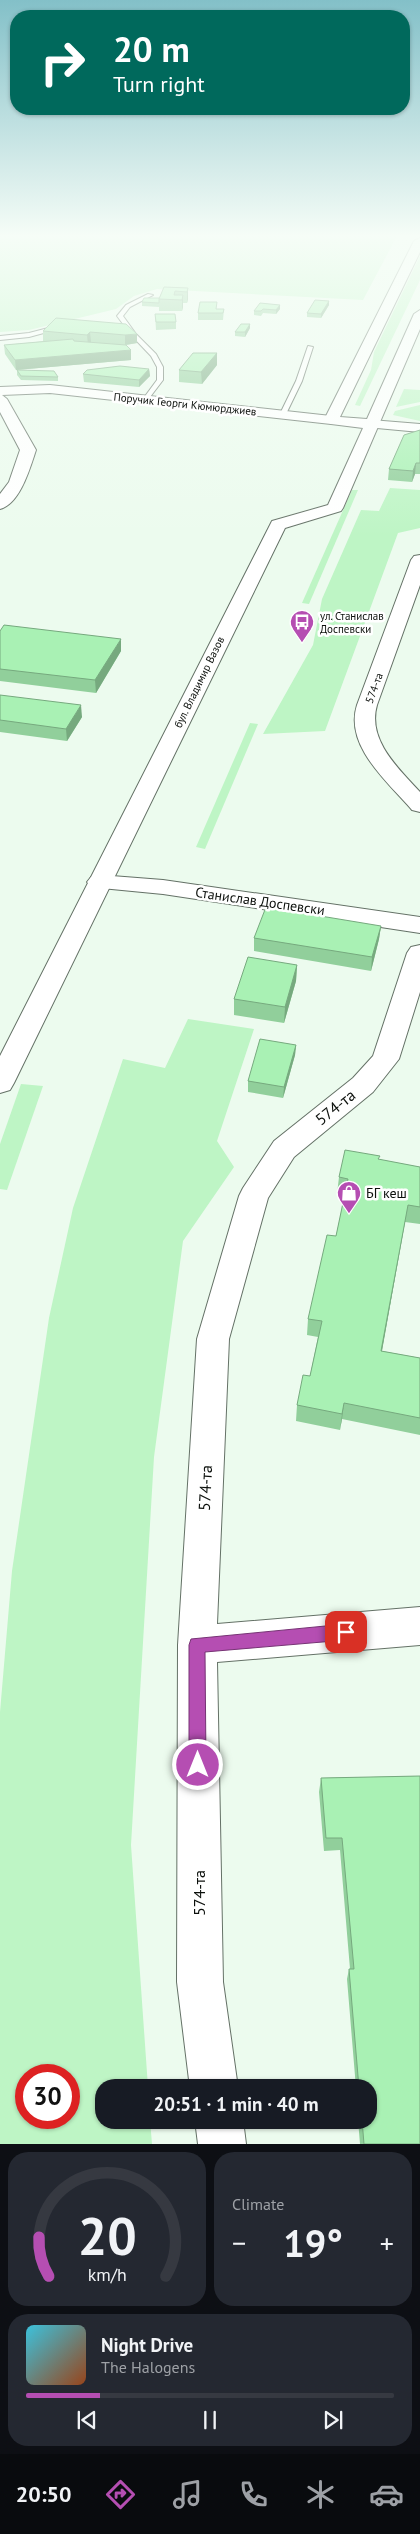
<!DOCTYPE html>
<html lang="en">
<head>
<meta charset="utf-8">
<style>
  body { margin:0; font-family:"PT Sans",sans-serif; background:#242831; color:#f1f3f6; height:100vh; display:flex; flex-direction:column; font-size:19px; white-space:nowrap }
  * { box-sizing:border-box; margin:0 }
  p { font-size:16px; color:#9ea1a6 }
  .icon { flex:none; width:28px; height:28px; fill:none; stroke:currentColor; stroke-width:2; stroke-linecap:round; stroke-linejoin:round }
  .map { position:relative; height:2144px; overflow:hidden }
  .panel { display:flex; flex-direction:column; gap:8px; padding:8px; background:#0d0f14; flex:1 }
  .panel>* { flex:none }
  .banner { position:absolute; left:10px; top:10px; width:400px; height:105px; border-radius:20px; box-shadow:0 1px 4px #0004; background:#00695c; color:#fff; overflow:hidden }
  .speed { position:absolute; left:15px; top:2064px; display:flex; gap:10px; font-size:25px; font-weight:700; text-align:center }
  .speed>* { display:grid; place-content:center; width:65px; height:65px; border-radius:50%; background:#171b24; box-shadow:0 1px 4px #0004; line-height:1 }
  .speed .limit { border:8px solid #d22; background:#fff; color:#111 }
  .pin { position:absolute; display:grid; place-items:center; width:42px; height:42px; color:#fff; margin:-21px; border-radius:10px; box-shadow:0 2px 8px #0006 }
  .me { position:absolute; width:55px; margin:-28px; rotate:0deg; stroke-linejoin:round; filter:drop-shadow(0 0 4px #0008) }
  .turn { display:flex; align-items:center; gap:18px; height:105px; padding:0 20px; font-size:22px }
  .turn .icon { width:65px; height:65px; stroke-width:2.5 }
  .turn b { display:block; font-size:35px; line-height:42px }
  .big { font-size:38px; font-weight:800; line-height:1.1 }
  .panel .card { flex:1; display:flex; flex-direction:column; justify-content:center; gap:8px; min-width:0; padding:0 18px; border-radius:20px; background:#242831 }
  .panel .dial { align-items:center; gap:0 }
  .dial svg { height:130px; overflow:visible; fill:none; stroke:#363941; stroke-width:7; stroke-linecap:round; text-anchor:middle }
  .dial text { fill:#f1f3f6; stroke:none }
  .song { display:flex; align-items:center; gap:15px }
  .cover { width:60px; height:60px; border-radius:8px; background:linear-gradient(135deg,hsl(190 70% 55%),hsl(20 70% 35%)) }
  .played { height:5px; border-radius:2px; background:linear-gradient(90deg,#b54eb2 20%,#363941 20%) }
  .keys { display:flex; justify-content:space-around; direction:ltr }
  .heat { display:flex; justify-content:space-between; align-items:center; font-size:28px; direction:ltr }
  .panel .tiles { flex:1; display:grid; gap:8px; grid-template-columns:1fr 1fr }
  .card:last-child { grid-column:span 2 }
  .trip { position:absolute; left:95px; top:2079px; width:282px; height:50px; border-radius:20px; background:#171b24; box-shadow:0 1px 4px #0004; font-weight:800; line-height:50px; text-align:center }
  .tabs { display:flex; height:80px; justify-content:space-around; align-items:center; background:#090b0e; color:#9ea1a6 }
  .tabs .icon { width:35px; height:35px }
  .tabs .on { color:#b54eb2 }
  .tabs b { font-size:22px; color:#f1f3f6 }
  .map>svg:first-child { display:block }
  .green { fill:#bef5c5; fill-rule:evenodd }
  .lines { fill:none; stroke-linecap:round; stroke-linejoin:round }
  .lane-casing { stroke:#647166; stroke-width:2 }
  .street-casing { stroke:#647166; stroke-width:2 }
  .primary-casing { stroke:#647166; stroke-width:2 }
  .lane { fill:#fff; fill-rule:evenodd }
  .street { fill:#fff; fill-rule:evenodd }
  .primary { fill:#fff; fill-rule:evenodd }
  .wall { fill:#91cf9b }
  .shaded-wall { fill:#76a97e }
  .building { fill:#a9f1b4; stroke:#76a97e }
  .route { fill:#b54eb2; stroke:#763374 }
  .labels { text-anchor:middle; stroke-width:5; stroke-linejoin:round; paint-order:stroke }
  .far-street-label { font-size:11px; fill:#0c100c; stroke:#fff }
  .far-poi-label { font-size:11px; fill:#0c100c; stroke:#fff; text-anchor:start }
  .street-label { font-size:14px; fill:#0c100c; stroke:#fff }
  .poi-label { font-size:14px; fill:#0c100c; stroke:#fff; text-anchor:start }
  .near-street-label { font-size:16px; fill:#0c100c; stroke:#fff }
</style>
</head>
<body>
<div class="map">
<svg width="420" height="2144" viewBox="0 0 420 2144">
  <rect width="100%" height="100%" fill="#ecfbee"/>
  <!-- green -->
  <g class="green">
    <path d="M 0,236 L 397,236 L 363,300 L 157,289 L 134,296 L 116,309 L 29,330 L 0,332 Z"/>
    <path d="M 420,256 L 420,280 L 360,406 L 355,405 L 371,370 L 374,352 Z"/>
    <path d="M 404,389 L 420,390 L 420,402 L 396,407 Z"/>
    <path d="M 420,405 L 420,421 L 393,415 L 395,411 Z"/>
    <path d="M 390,488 L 420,490 L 420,528 L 398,533 L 325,731 L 263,734 L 313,645 L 322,599 L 361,510 L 379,511 Z"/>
    <path d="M 352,490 L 358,490 L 309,604 L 302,603 Z"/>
    <path d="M 250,723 L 258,724 L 205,849 L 196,847 Z"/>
    <path d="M 188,1019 L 254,1029 L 217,1141 L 234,1167 L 183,1241 L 154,1457 L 131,1845 L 148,2087 L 104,2088 L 104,2120 L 150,2120 L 152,2144 L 0,2144 L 0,1712 L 12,1571 L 49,1318 L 73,1208 L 123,1059 L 165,1068 ZM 26,2075 L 69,2075 L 69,2118 L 26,2118 Z"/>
    <path d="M 21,1084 L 43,1086 L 7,1190 L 0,1189 L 0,1144 Z"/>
  </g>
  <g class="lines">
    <!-- lane casing -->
    <g class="lane-casing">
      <g id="lane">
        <path d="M 148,294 L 153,295 L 130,307 L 123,316 L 136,334 L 156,354 L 163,367 L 163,380 L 147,401 L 143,399 L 157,380 L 157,367 L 151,356 L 132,336 L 117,316 L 126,305 Z"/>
        <path d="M 60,325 L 62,328 L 29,337 L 0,340 L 0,336 L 29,333 Z"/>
        <path d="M 308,346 L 313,347 L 302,381 L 286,414 L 279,416 L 296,381 Z"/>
      </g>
    </g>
    <!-- street casing -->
    <g class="street-casing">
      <g id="street">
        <path d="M 50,385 L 331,416 L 338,420 L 331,424 L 50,393 L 2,395 L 7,399 L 36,450 C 30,468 20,504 0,509 L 0,494 L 9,482 L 20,450 L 0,412 L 0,387 Z"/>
        <path d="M 371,420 L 420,424 L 420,432 L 366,427 L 364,424 Z"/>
        <path d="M 420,555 L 420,585 L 377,705 C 367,740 398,768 420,792 L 420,812 L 412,810 C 388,782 344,746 357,705 L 411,560 L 414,556 Z"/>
        <path d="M 99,875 L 163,880 L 420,917 L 420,933 L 163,894 L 91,887 L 87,882 L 91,877 Z"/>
        <path d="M 420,945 L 420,992 L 399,1059 L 373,1092 L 294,1157 L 268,1198 L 229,1339 L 217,1624 L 420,1607 L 420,1645 L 217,1662 L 223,1982 L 238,2088 L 190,2088 L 177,1982 L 178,1645 L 197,1339 L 239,1196 L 243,1188 L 274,1141 L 353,1078 L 373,1056 L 407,953 L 411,947 Z"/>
        <path d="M 195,2120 L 243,2120 L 246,2144 L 198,2144 Z"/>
      </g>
    </g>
    <!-- primary casing -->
    <g class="primary-casing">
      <path id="primary" d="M 420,238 L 420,252 L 340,417 L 367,419 L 414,314 L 420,310 L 420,329 L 343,508 L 341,511 L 285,528 L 14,1083 L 10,1090 L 0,1093 L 0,1056 L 270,525 L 272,521 L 328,505 L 363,428 L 331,424 L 324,420 L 414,241 Z"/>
    </g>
    <!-- lane -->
    <use href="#lane" class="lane"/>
    <!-- street -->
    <use href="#street" class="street"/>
    <!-- primary -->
    <use href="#primary" class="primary"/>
  </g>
  <!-- wall -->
  <g class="wall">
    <path d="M 164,287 L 188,288 L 188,299 L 187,303 L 183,303 L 183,307 L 182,311 L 159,311 L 159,305 L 159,307 L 142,306 L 142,302 L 159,298 Z"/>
    <path d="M 329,301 L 329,305 L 321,318 L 307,317 L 307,313 Z"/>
    <path d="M 280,305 L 280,309 L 276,314 L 263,313 L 261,316 L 254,315 L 254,311 Z"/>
    <path d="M 217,309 L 224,309 L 223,320 L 198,320 L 198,313 Z"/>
    <path d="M 155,314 L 176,322 L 176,329 L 156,330 Z"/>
    <path d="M 126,324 L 137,343 L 126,345 L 131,350 L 131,360 L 16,370 L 5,354 L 4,345 L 46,341 L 43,341 L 43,331 Z"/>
    <path d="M 250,328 L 245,337 L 235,336 L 235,332 Z"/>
    <path d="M 217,353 L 217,365 L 202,384 L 179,382 L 179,370 Z"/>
    <path d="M 149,369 L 150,376 L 139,387 L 84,382 L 83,374 Z"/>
    <path d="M 17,370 L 58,377 L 58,381 L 21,380 L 17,375 Z"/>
    <path d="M 420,430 L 420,474 L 415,474 L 412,482 L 388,480 L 389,469 Z"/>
    <path d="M 0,631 L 121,651 L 96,693 L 0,681 Z"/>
    <path d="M 0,695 L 82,717 L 67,741 L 0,732 Z"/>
    <path d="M 381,926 L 379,939 L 371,971 L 254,951 L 254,938 Z"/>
    <path d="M 297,965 L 296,981 L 284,1023 L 234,1015 L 234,999 Z"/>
    <path d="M 296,1045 L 295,1055 L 283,1098 L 248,1092 L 248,1081 Z"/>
    <path d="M 379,1160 L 420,1167 L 420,1224 L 405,1222 L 382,1351 L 420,1358 L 420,1435 L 342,1419 L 340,1430 L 296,1421 L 297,1405 L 310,1376 L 318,1337 L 307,1335 L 308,1319 L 336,1236 L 345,1195 L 337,1194 L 339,1177 Z"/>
    <path d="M 420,1776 L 420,2144 L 360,2144 L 358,2120 L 369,2120 L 369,2088 L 356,2088 L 347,1979 L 349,1969 L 350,1969 L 340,1850 L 324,1851 L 319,1792 L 321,1778 Z"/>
  </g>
  <!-- shaded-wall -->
  <g class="shaded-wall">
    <path d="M 188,288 L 188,299 L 187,303 L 187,292 Z"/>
    <path d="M 183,295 L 183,307 L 182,311 L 182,300 Z"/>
    <path d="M 329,301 L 329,305 L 321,318 L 321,314 Z"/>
    <path d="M 280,305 L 280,309 L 276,314 L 276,310 Z"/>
    <path d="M 250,324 L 250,328 L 245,337 L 245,332 Z"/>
    <path d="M 90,332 L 91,342 L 88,345 L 87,335 Z"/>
    <path d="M 137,334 L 137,343 L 125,345 L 125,335 Z"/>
    <path d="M 131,350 L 131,360 L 16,370 L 15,360 Z"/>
    <path d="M 217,353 L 217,365 L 202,384 L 201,372 Z"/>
    <path d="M 149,369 L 150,376 L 139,387 L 139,380 Z"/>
    <path d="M 416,463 L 415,474 L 412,482 L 413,471 Z"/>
    <path d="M 121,639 L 121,651 L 96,693 L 95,680 Z"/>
    <path d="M 81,705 L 82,717 L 67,741 L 66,729 Z"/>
    <path d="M 381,926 L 379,939 L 371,971 L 372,957 Z"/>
    <path d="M 297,965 L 296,981 L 284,1023 L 285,1007 Z"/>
    <path d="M 296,1045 L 295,1055 L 283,1098 L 284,1087 Z"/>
    <path d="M 408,1205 L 405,1222 L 379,1367 L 381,1351 Z"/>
    <path d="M 344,1403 L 342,1419 L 340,1430 L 342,1414 Z"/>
  </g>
  <!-- building -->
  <g class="building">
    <path d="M 164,287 L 188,288 L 187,292 L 175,291 L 174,295 L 183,295 L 182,300 L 159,299 Z"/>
    <path d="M 144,298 L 159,298 L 159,303 L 142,302 Z"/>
    <path d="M 315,300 L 329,301 L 321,314 L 307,313 Z"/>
    <path d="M 200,302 L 217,302 L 216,309 L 224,309 L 223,313 L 198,313 Z"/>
    <path d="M 260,303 L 280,305 L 276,310 L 263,309 L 261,311 L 254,311 Z"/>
    <path d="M 155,314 L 175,314 L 176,322 L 156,322 Z"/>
    <path d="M 56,318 L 126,324 L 137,334 L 125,335 L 90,332 L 87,335 L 43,331 Z"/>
    <path d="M 241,324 L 250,324 L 245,332 L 235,332 Z"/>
    <path d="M 73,339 L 74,341 L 126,345 L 131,350 L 15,360 L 4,345 Z"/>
    <path d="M 193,353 L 217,353 L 201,372 L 179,370 Z"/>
    <path d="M 120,366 L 149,369 L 139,380 L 83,374 L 87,370 Z"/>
    <path d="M 17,370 L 54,371 L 58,377 L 21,376 Z"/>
    <path d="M 420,430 L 420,463 L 416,463 L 413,471 L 389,469 L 404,435 Z"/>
    <path d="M 4,625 L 121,639 L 95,680 L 0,669 L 0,631 Z"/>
    <path d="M 0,695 L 81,705 L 66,729 L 0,720 Z"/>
    <path d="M 266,907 L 381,926 L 372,957 L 254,938 Z"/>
    <path d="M 248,957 L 297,965 L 285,1007 L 234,999 Z"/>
    <path d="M 260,1039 L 296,1045 L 284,1087 L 248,1081 Z"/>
    <path d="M 345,1150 L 380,1156 L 378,1159 L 420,1167 L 420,1207 L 408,1205 L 381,1351 L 420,1358 L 420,1418 L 344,1403 L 342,1414 L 297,1405 L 303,1375 L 310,1376 L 322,1321 L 308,1319 L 327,1235 L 336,1236 L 348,1179 L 339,1177 Z"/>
    <path d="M 420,1776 L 420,2144 L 364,2144 L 362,2120 L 369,2120 L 369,2088 L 359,2088 L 349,1969 L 354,1969 L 342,1838 L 326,1838 L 321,1778 Z"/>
  </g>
  <!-- sky -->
  <linearGradient id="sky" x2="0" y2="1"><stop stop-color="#83c0c8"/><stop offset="0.44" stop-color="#f6fdf7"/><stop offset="1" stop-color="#f6fdf7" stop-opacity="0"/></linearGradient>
  <rect width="420" height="536" fill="url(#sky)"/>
  <!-- route -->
  <path class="route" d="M 346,1624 L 351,1627 L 353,1632 L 351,1638 L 346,1640 L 205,1652 L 206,1765 L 204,1771 L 198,1773 L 192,1771 L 189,1765 L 189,1645 L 191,1639 Z"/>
  <!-- icons -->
  <defs>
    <g id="bus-pin" transform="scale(1.25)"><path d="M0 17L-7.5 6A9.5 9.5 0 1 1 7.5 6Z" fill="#b54eb2" stroke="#fff"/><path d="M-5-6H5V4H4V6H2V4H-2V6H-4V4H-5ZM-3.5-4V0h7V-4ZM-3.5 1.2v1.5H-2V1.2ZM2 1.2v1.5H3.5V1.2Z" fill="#fff"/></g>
    <g id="shop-pin" transform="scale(1.25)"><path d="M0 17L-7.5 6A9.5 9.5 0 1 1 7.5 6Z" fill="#b54eb2" stroke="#fff"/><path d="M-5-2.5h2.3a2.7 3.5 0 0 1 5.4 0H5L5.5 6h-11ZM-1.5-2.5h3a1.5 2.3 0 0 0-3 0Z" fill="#fff"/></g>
  </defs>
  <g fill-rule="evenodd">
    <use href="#bus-pin" x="302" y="622"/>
    <use href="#shop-pin" x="349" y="1193"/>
  </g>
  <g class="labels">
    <!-- far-street labels -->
    <g class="far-street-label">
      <text transform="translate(185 404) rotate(6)" y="4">Поручик Георги Кюмюрджиев</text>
      <text transform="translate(199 682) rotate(-64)" y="4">бул. Владимир Вазов</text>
      <text transform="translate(374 688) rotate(-70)" y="4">574-та</text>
    </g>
    <!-- far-poi labels -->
    <g class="far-poi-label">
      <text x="320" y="620">ул. Станислав<tspan x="320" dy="13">Доспевски</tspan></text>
    </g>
    <!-- street labels -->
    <g class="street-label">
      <text transform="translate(260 901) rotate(8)" y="5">Станислав Доспевски</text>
    </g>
    <!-- poi labels -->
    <g class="poi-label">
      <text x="366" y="1198">БГ кеш</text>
    </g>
    <!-- near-street labels -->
    <g class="near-street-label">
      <text transform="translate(335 1107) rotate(-39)" y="6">574-та</text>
      <text transform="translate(205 1488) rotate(-87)" y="6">574-та</text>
      <text transform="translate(199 1893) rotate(-90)" y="6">574-та</text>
    </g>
  </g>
</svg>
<div class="speed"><div class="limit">30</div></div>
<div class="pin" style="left:346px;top:1632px;background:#d93025"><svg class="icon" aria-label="arrive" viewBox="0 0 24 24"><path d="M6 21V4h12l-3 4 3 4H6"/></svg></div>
<svg class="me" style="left:198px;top:1765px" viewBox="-20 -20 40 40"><circle r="17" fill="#b54eb2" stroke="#fff" stroke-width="3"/><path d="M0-11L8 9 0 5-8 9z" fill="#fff"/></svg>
<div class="trip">20:51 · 1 min · 40 m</div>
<div class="banner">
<div class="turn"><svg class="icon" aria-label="right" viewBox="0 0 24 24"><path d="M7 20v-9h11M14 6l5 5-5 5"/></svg><div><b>20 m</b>Turn right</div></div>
</div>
</div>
<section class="panel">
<div class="tiles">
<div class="card dial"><svg viewBox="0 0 100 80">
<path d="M14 69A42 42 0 1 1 86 69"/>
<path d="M14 69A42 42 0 0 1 8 45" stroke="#b54eb2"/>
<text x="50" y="56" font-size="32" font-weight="700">20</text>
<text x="50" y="72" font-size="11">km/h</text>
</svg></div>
<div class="card"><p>Climate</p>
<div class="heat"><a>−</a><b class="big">19°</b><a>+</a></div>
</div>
<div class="card">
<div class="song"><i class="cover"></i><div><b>Night Drive</b><p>The Halogens</p></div></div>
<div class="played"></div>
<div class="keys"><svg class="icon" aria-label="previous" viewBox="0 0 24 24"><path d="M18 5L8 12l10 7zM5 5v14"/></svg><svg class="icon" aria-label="pause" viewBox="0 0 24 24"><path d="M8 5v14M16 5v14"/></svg><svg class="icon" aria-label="next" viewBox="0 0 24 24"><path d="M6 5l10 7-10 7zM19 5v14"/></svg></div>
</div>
</div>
</section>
<nav class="tabs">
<b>20:50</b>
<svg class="icon on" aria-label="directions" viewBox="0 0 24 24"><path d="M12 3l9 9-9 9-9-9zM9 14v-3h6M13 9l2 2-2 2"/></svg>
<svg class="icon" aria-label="music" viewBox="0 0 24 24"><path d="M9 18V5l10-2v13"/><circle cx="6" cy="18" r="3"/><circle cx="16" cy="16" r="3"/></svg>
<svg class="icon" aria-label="phone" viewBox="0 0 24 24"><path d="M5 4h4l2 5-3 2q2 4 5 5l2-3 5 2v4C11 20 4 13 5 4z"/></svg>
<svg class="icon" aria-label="climate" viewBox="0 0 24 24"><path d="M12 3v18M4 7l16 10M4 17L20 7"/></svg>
<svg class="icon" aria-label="car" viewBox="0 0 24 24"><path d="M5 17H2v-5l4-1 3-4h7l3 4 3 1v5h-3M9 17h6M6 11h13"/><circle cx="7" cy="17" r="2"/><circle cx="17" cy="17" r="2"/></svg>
</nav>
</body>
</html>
